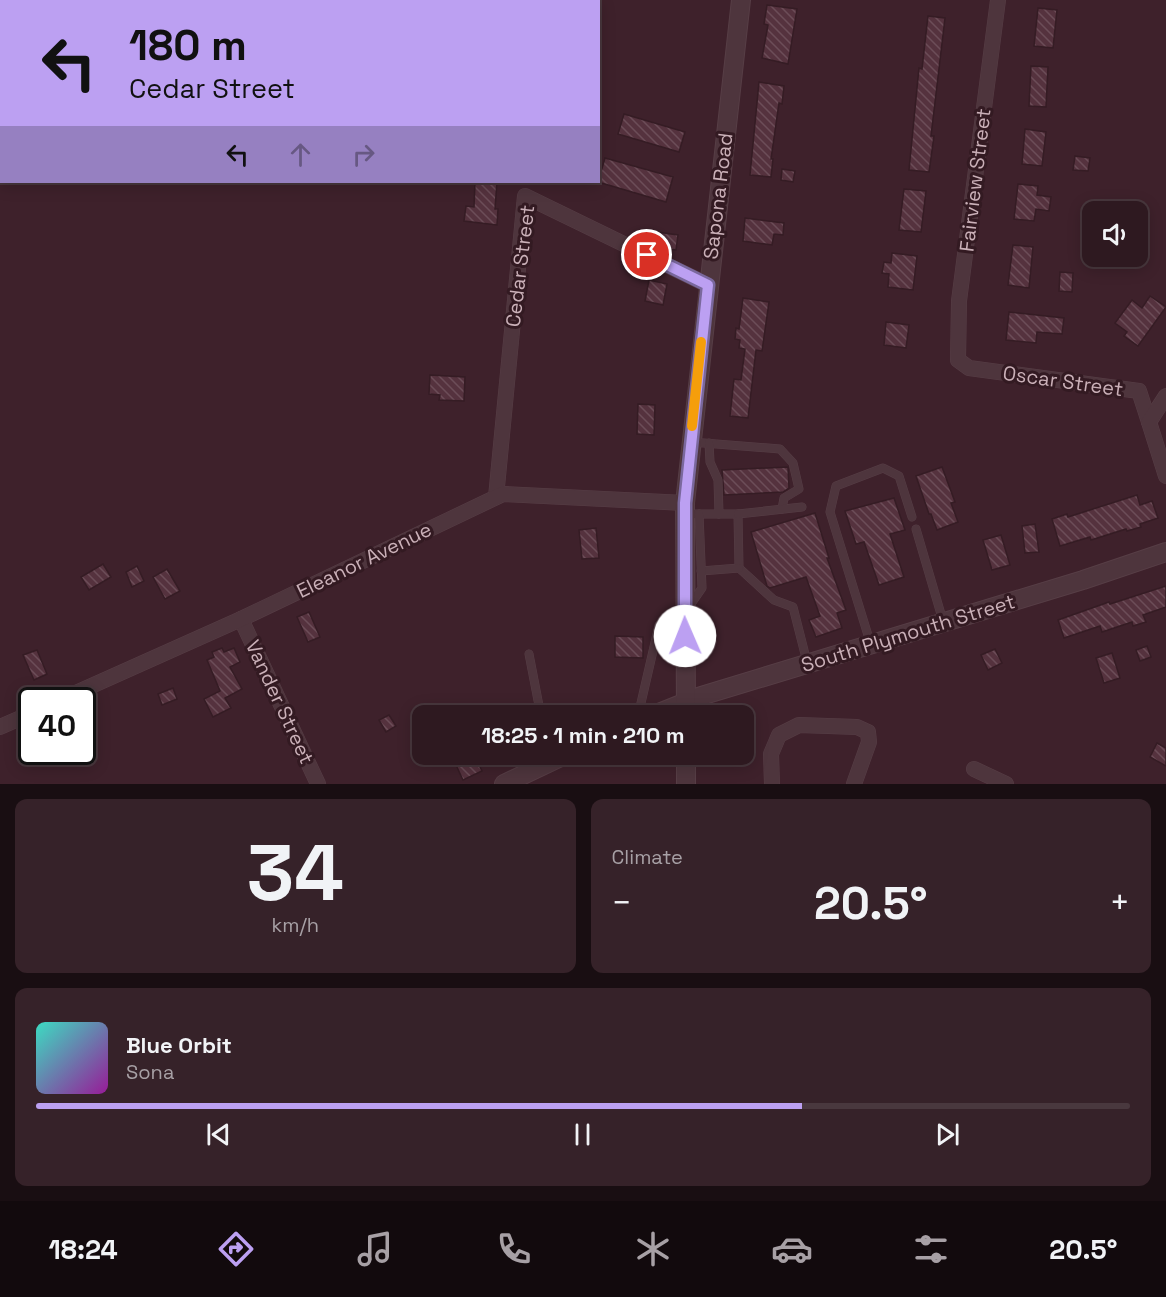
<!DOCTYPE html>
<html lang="en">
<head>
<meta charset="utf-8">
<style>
  body { margin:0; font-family:"Space Grotesk",sans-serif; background:#362229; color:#f1f3f6; height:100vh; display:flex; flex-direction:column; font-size:22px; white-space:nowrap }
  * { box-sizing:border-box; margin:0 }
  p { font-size:20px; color:#a7a0a5 }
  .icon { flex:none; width:33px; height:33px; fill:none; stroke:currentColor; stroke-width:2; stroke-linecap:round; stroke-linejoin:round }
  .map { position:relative; height:784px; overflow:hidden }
  .sheet { display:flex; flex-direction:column; gap:15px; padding:15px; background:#190e12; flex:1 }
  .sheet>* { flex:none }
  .banner { position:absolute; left:0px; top:0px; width:600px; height:183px; box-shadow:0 3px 15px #0003,0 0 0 2px #49383e; background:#bca0f2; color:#111; overflow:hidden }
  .tools { position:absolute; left:1082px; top:201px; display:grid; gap:12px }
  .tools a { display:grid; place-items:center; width:66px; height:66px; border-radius:12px; background:#2e1920; box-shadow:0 3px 15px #0003,0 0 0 2px #49383e; font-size:30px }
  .speed { position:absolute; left:18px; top:687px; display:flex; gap:12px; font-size:30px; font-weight:700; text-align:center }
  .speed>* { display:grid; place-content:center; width:78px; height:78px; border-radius:50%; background:#2e1920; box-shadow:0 3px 15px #0003,0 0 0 2px #49383e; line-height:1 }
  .speed .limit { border:3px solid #111; border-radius:9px; background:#fff; color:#111 }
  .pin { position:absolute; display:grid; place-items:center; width:51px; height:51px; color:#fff; margin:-26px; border:3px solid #fff; border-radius:50%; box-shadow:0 2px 6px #0007 }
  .me { position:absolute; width:66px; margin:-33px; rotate:359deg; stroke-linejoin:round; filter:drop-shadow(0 0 4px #0008) }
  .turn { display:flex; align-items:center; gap:21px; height:126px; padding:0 30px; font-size:27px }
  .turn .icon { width:78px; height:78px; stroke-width:2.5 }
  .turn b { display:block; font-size:42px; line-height:51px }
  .lanes { display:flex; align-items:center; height:57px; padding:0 30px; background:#0003; justify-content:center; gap:30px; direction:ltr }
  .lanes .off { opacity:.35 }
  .big { font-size:45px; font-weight:700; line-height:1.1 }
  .sheet .card { flex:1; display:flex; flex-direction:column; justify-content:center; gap:9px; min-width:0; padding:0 21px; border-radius:12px; background:#362229 }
  .sheet .dial { align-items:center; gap:0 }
  .dial b { font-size:78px; line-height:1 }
  .song { display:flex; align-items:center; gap:18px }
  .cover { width:72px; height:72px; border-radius:9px; background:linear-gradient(135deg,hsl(170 70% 55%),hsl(300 70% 35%)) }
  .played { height:6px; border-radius:3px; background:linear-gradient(90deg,#bca0f2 70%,#49383e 70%) }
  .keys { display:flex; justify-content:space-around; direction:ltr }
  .heat { display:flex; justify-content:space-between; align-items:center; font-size:33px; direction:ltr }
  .sheet .tiles { flex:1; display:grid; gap:15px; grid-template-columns:1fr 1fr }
  .card:last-child { grid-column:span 2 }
  .trip { position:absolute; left:412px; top:705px; width:342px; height:60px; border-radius:12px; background:#2e1920; box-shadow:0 3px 15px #0003,0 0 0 2px #49383e; font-weight:700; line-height:60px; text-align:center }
  .tabs { display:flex; height:96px; justify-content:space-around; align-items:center; background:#120a0d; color:#a7a0a5 }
  .tabs .icon { width:42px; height:42px }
  .tabs .active { color:#bca0f2 }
  .tabs b { font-size:27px; color:#f1f3f6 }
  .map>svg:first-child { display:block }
  .building { fill:url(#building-back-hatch); stroke:#351c24; stroke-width:1.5 }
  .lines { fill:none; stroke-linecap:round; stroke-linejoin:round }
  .service-casing { stroke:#573e46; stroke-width:9 }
  .minor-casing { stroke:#573e46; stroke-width:16 }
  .tertiary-casing { stroke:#573e46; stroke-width:20 }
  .service { stroke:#4e353d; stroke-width:8 }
  .minor { stroke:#4e353d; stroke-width:15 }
  .tertiary { stroke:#4e353d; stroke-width:18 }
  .route-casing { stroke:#7a689d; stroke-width:15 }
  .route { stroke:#bca0f2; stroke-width:10 }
  .slow { stroke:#f59e0b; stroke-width:10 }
  .labels { text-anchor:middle; stroke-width:6; stroke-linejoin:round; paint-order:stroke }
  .street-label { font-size:20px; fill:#cab0b8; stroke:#331a22 }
</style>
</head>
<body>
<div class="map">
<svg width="1166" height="784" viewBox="0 0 1166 784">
  <defs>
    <pattern id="building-back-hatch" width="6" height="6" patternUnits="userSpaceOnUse" patternTransform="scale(1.5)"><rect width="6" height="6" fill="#55323e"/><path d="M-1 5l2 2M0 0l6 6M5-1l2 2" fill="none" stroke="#6c4d58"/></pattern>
  </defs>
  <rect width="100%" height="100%" fill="#3e212b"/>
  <!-- building -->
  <g class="building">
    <path d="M 767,5 L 797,9 L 788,64 L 762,58 L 768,25 L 764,24 Z"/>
    <path d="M 1038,8 L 1057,10 L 1053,48 L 1034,46 Z"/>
    <path d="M 928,16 L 945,18 L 931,136 L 934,136 L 929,172 L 909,170 L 919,68 L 922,69 Z"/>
    <path d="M 1031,66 L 1048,67 L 1046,107 L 1029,106 Z"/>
    <path d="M 759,82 L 784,86 L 782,104 L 779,103 L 771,159 L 773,159 L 771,177 L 750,175 Z"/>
    <path d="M 624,114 L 685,132 L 679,152 L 618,134 Z"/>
    <path d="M 1025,129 L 1046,132 L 1042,166 L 1022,164 Z"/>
    <path d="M 1075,156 L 1090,158 L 1088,171 L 1073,170 Z"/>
    <path d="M 605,158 L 673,177 L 666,202 L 598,182 Z"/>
    <path d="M 782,169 L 795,171 L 793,182 L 781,180 Z"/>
    <path d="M 475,182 L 497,182 L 495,209 L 498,209 L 497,225 L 464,221 L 466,206 L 474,207 Z"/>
    <path d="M 1018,184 L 1038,186 L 1037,195 L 1051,197 L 1049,211 L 1036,209 L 1034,221 L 1014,219 Z"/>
    <path d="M 904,189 L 926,191 L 921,232 L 899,230 Z"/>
    <path d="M 745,218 L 784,223 L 783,235 L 774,234 L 772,245 L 743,241 Z"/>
    <path d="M 657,232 L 678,235 L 676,250 L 655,247 Z"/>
    <path d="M 1013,245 L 1033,247 L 1029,288 L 1008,285 Z"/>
    <path d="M 892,253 L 917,256 L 913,290 L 888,287 L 889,274 L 882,273 L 884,262 L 891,263 Z"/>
    <path d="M 1060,272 L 1073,273 L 1072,292 L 1059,291 Z"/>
    <path d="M 649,280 L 667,284 L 663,305 L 645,301 Z"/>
    <path d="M 1150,296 L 1166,307 L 1138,346 L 1124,336 L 1127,332 L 1115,323 L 1132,300 L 1142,308 Z"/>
    <path d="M 743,298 L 769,302 L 762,351 L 756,350 L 748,418 L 730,416 L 734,379 L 741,380 L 745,349 L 739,348 L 740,340 L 735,339 L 736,328 L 739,329 Z"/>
    <path d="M 1009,312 L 1064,318 L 1062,334 L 1037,332 L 1036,343 L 1006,340 Z"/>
    <path d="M 886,322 L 909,325 L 906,348 L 884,345 Z"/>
    <path d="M 430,375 L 465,377 L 464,401 L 439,400 L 440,395 L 429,394 Z"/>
    <path d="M 638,404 L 655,405 L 654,435 L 637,434 Z"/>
    <path d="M 788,467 L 789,488 L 783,492 L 724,495 L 722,470 Z"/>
    <path d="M 942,467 L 955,502 L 951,503 L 958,522 L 937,530 L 931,514 L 929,514 L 916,476 Z"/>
    <path d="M 1137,495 L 1140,505 L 1152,501 L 1158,518 L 1140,524 L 1141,527 L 1127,531 L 1126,529 L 1091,540 L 1090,537 L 1060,546 L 1052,519 L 1067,514 L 1068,517 Z"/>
    <path d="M 894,498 L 905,530 L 890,534 L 904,577 L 879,585 L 864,542 L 856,544 L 845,511 Z"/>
    <path d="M 815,513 L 829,558 L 827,558 L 846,610 L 837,613 L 842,628 L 816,637 L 809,620 L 820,616 L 806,577 L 770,588 L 767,586 L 751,532 Z"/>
    <path d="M 1035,524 L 1039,552 L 1025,553 L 1022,526 Z"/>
    <path d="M 596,528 L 599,558 L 582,559 L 579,530 Z"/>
    <path d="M 1001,535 L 1010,565 L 992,570 L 983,540 Z"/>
    <path d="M 103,564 L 111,577 L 89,590 L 81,577 Z"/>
    <path d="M 137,566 L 144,581 L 132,587 L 126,572 Z"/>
    <path d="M 167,569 L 180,591 L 165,599 L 153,577 Z"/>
    <path d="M 1166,586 L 1166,607 L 1143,615 L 1146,622 L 1133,626 L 1132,622 L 1102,632 L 1100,626 L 1064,638 L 1058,620 L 1109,602 L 1110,604 Z"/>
    <path d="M 309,612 L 320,637 L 308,642 L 297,617 Z"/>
    <path d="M 615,636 L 643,637 L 643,658 L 615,657 Z"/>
    <path d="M 1147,646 L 1151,657 L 1140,661 L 1136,650 Z"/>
    <path d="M 222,648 L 224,652 L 234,648 L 240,662 L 230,667 L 242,689 L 225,698 L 231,708 L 213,717 L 204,699 L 220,691 L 207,660 L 214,657 L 212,652 Z"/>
    <path d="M 995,649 L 1002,663 L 988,670 L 981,655 Z"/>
    <path d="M 37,650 L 47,674 L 34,680 L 23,655 Z"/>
    <path d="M 1112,653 L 1120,678 L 1104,683 L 1096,658 Z"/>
    <path d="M 173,688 L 177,699 L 162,705 L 158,694 Z"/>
    <path d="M 389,715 L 396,726 L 386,732 L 379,720 Z"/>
    <path d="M 1157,743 L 1166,748 L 1166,766 L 1150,757 Z"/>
    <path d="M 475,757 L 482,771 L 463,780 L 456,765 Z"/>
  </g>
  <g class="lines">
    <!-- service casing -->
    <g class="service-casing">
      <g id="service">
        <path d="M 691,442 L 780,449 L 793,463 L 799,489 L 784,498 L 782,509"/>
        <path d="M 709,443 L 710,462 L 718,480 L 719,514"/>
        <path d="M 685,514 L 738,514 L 739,568 L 774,600 L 793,607 L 807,662"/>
        <path d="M 738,514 L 802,507"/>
        <path d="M 916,529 L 943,621"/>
        <path d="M 701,571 L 739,568"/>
        <path d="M 871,645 L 830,512 L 836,486 L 883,468 L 899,476 L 912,517"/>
        <path d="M 529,654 L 541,716"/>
        <path d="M 638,716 L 659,625 L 684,614 L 702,588 L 699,514"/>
      </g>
    </g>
    <!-- minor casing -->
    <g class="minor-casing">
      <g id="minor">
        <path d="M 998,0 L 959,301 L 958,360 L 969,368 L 1139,391 L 1149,422"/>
        <path d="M 1166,396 L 1149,422 L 1166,476"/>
        <path d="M 496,497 L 525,196 L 708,285"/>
        <path d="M 241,619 L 318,784"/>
        <path d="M 60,700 L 241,619 L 503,494 L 685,503"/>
        <path d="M 0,727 L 32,713"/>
        <path d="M 974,769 L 1006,784"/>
        <path d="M 772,784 L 771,754 L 779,735 L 799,725 L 857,727 L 868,732 L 869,742 L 854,784"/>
      </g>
    </g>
    <!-- tertiary casing -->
    <g class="tertiary-casing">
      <g id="tertiary">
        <path d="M 651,716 L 701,696 L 1083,580 L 1166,552"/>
        <path d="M 686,716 L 685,503 L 741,0"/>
        <path d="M 686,754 L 686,784"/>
        <path d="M 504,784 L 567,754"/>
      </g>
    </g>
    <!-- service -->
    <use href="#service" class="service"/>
    <!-- minor -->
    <use href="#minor" class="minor"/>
    <!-- tertiary -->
    <use href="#tertiary" class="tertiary"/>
  </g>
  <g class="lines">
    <!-- route casing -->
    <g class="route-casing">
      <path id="route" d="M 647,255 L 708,285 L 685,503 L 685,636"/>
    </g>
    <!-- route -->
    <use href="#route" class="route"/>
    <!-- slow -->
    <path class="slow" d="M 692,426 L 701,342"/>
  </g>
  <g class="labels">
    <!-- street labels -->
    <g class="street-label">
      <text transform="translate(975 180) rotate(-83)" y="7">Fairview Street</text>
      <text transform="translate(718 196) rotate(-83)" y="7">Sapona Road</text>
      <text transform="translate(520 266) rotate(-83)" y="7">Cedar Street</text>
      <text transform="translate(1063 381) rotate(8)" y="7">Oscar Street</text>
      <text transform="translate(364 560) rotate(-26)" y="7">Eleanor Avenue</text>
      <text transform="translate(908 633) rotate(-17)" y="7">South Plymouth Street</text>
      <text transform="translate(280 702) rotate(65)" y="7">Vander Street</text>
    </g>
  </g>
</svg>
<div class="tools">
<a><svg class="icon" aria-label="sound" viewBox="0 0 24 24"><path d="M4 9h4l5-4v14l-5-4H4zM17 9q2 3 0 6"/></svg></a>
</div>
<div class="speed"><div class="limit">40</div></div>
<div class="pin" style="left:647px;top:255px;background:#d93025"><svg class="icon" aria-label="arrive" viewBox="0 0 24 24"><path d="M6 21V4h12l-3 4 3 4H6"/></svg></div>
<svg class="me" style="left:685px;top:636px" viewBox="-20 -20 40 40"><circle r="19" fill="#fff"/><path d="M0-13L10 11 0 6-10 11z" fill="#bca0f2"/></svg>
<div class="trip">18:25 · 1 min · 210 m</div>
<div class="banner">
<div class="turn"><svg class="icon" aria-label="left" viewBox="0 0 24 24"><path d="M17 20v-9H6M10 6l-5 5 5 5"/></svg><div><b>180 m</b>Cedar Street</div></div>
<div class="lanes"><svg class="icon" aria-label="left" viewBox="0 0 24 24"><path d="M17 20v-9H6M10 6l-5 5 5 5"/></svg><svg class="icon off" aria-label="ahead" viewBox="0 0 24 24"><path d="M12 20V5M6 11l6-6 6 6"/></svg><svg class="icon off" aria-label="right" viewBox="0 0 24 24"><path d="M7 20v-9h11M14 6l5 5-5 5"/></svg></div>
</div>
</div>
<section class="sheet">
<div class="tiles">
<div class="card dial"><b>34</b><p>km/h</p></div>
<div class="card"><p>Climate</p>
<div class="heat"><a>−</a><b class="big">20.5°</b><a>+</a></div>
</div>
<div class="card">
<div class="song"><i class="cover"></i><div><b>Blue Orbit</b><p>Sona</p></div></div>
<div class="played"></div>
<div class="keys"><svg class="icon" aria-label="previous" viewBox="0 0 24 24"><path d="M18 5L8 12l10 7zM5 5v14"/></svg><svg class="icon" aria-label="pause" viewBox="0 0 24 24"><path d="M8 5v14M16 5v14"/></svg><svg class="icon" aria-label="next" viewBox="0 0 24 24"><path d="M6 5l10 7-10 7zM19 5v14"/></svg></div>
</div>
</div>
</section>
<nav class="tabs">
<b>18:24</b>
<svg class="icon active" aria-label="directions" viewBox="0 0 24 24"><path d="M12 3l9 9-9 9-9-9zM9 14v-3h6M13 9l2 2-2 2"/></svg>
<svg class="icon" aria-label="music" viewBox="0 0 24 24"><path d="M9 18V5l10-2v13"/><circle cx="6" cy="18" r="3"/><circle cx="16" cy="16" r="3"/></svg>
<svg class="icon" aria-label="phone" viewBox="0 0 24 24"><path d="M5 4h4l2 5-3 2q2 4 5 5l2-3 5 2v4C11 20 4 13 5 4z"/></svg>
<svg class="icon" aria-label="climate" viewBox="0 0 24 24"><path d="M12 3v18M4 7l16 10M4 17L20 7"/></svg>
<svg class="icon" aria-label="car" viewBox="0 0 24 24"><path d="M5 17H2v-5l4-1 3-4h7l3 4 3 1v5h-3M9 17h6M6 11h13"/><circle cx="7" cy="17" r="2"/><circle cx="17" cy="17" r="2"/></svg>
<svg class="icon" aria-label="filters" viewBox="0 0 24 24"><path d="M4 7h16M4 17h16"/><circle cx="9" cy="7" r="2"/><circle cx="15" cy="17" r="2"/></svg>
<b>20.5°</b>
</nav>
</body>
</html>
